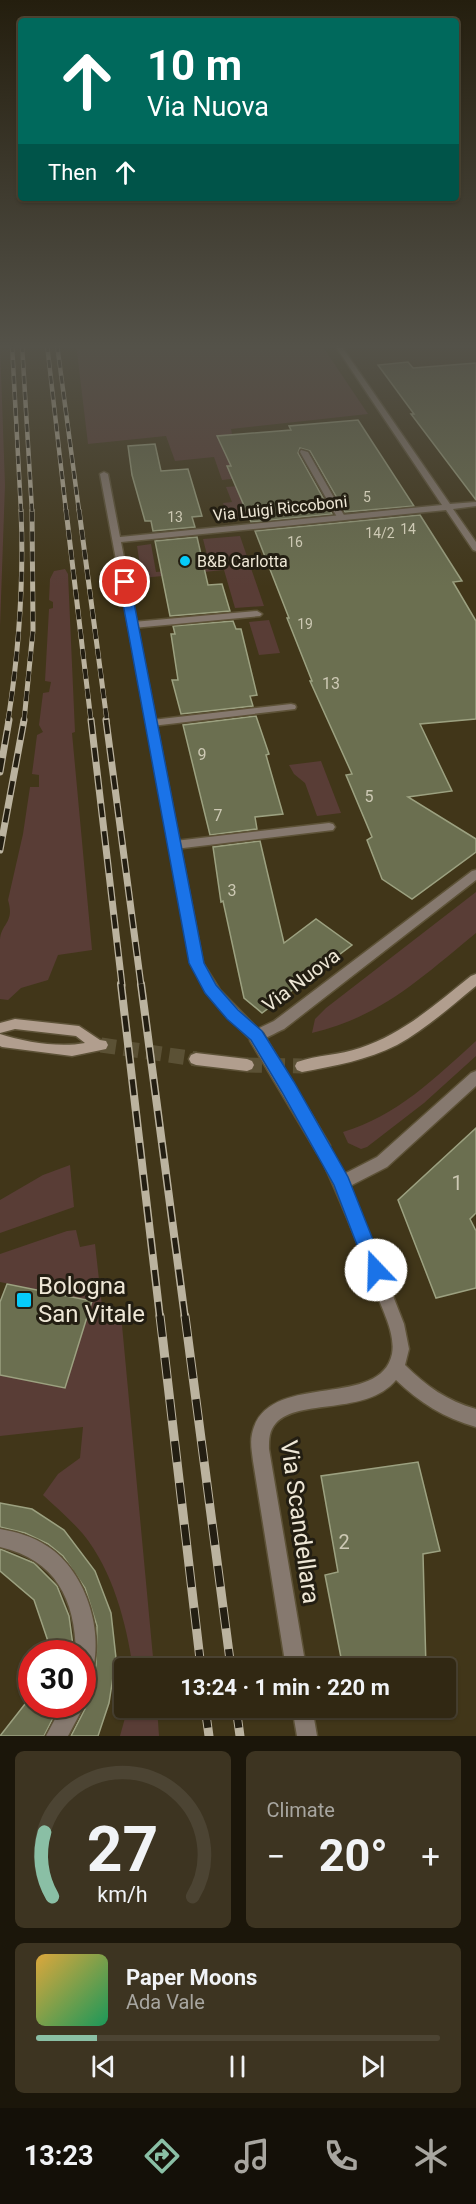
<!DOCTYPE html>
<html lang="en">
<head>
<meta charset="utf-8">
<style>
  body { margin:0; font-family:Roboto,sans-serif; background:#3d3421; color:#f1f3f6; height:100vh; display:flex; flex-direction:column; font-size:22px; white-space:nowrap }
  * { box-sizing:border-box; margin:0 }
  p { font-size:20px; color:#a8a6a0 }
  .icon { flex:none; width:33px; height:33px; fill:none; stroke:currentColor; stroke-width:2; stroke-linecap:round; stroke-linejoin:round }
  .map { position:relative; height:1736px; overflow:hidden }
  .details { display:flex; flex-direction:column; gap:15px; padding:15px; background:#1b160a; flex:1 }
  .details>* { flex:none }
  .guide { position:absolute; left:18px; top:18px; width:441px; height:183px; border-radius:6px; box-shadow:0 2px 4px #0004,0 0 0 2px #4c4433; background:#00695c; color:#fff; overflow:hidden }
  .speed { position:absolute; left:18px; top:1640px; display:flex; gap:12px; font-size:30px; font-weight:700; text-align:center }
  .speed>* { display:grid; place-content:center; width:78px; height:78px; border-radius:50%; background:#312813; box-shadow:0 2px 4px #0004,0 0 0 2px #4c4433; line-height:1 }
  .speed .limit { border:9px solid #d22; background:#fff; color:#111 }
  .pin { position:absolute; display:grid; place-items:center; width:51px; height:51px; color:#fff; margin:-26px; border:3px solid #fff; border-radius:50%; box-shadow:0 2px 6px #0007 }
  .me { position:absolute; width:66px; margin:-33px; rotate:339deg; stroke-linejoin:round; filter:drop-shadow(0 0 4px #0008) }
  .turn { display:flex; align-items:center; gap:21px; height:126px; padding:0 30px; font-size:27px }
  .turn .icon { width:78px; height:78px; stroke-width:2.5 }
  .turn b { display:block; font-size:42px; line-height:51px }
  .then { display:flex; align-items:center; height:57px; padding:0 30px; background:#0003; gap:12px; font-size:22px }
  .big { font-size:45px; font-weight:700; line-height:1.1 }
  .details .widget { flex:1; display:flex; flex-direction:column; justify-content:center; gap:9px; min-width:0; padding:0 21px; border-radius:9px; background:#3d3421 }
  .details .dial { align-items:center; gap:0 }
  .dial svg { height:156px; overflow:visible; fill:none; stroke:#4c4433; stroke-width:7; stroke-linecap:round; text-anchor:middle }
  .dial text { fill:#f1f3f6; stroke:none }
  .song { display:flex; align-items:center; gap:18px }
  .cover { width:72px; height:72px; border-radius:9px; background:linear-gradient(135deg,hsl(40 70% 55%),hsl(150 70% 35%)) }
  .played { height:6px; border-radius:3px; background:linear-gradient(90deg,#8abfa5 15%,#4c4433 15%) }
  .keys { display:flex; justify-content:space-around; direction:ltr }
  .heat { display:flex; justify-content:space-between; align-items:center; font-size:33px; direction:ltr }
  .details .tiles { flex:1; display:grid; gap:15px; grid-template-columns:1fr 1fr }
  .widget:last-child { grid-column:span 2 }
  .trip { position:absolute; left:114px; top:1658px; width:342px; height:60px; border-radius:6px; background:#312813; box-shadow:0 2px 4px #0004,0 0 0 2px #4c4433; font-weight:700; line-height:60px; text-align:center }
  .menu { display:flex; height:96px; justify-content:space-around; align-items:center; background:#141008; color:#a8a6a0 }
  .menu .icon { width:42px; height:42px }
  .menu .on { color:#8abfa5 }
  .menu b { font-size:27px; color:#f1f3f6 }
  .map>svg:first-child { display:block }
  .green { fill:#593d36 }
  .building { fill:#6b6f50; stroke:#9ca180; stroke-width:1.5 }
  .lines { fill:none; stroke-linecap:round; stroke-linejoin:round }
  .secondary-tunnel { stroke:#5b5135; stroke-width:15; stroke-dasharray:15 8; stroke-linecap:butt }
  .service-casing { stroke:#5d5237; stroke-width:3 }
  .minor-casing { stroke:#5d5237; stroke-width:3 }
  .secondary-casing { stroke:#5d5237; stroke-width:3 }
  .service { fill:#86796f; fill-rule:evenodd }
  .minor { fill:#86796f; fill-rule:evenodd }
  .secondary { fill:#b19e8e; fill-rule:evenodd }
  .rail-far4-casing { stroke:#bbb39f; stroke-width:4.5 }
  .rail-far3-casing { stroke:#bbb39f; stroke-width:5 }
  .rail-far2-casing { stroke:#bbb39f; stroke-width:7 }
  .rail-far1-casing { stroke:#bbb39f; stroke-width:8 }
  .rail-casing { stroke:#bbb39f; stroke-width:9 }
  .rail-far4 { stroke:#231e12; stroke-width:3; stroke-dasharray:8; stroke-linecap:butt }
  .rail-far3 { stroke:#231e12; stroke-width:4; stroke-dasharray:10; stroke-linecap:butt }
  .rail-far2 { stroke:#231e12; stroke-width:4.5; stroke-dasharray:14; stroke-linecap:butt }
  .rail-far1 { stroke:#231e12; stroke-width:5; stroke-dasharray:16; stroke-linecap:butt }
  .rail { stroke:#231e12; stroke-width:7; stroke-dasharray:21; stroke-linecap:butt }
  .minor-bridge-casing { stroke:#5d5237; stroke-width:18; stroke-linecap:butt }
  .minor-bridge { stroke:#86796f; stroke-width:15 }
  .route { fill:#1a73e8; stroke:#114b97; stroke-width:1.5 }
  .poi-dot { fill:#06cbf9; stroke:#231e12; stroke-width:2 }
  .labels { text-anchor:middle; stroke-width:6; stroke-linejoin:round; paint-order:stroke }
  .far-number-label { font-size:14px; fill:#cdc9b4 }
  .far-street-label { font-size:16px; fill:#eee7d6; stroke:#231e12 }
  .far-poi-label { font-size:16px; fill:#eee7d6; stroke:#231e12; text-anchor:start }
  .number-label { font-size:16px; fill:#cdc9b4 }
  .street-label { font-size:20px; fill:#eee7d6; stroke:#231e12 }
  .near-number-label { font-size:20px; fill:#cdc9b4 }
  .near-poi-label { font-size:24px; fill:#eee7d6; stroke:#231e12; text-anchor:start }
  .near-street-label { font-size:24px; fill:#eee7d6; stroke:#231e12 }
</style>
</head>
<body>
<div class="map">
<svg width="476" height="1736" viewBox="0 0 476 1736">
  <rect width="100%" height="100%" fill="#413619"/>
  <!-- green -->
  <g class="green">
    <path d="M 0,344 L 5,485 L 0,627 Z"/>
    <path d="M 76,344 L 321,344 L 368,414 L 231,429 L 241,478 L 222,480 L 214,457 L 175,461 L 166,436 L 88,444 Z"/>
    <path d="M 309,480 L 260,517 L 229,520 L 223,503 L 232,502 L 226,487 Z"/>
    <path d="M 240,536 L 264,606 L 235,608 L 224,570 L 142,578 L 137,546 L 151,544 L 156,572 L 210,567 L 203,539 Z"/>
    <path d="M 65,569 L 68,574 L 75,732 L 72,733 L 92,950 L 58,955 L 48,980 L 21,988 L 8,1000 L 0,999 C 0,979 0,960 0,940 C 1,923 15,923 8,900 L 23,834 L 30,787 L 39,787 L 39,775 L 32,774 L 37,735 L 43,732 L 39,725 L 43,693 L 49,692 L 51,682 L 45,681 L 49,609 L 53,608 L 53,602 L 49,600 L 50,579 L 54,571 Z"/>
    <path d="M 269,620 L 280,653 L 259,655 L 249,622 Z"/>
    <path d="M 321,761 L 341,813 L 317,816 L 305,783 L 294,774 L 289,765 Z"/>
    <path d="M 476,892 L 476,933 C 422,977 381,1017 312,1033 L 315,1019 L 326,1008 Z"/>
    <path d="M 476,1041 L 476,1056 L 424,1103 L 367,1147 L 361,1149 L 348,1143 L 343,1132 C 397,1116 435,1078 476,1041 Z"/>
    <path d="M 70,1165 L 74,1207 L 0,1233 L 0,1200 L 43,1175 Z"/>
    <path d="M 76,1230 L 80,1247 L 95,1244 L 103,1315 L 122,1325 L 154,1668 L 133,1668 C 126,1622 113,1571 83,1534 C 71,1520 56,1507 43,1495 L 58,1474 L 80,1458 L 83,1427 L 0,1436 L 0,1375 L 65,1388 L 92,1301 L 0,1282 L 0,1254 L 67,1231 Z"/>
    <path d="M 128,1707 L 157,1707 L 159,1736 L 120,1736 Z"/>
  </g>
  <!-- building -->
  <g class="building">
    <path d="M 408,362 L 413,368 L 476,363 L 476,500 L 411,414 L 414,414 L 378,365 Z"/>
    <path d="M 358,420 L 414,506 L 345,512 L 310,451 L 300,448 L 298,453 L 332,514 L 251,522 L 227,466 L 231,466 L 217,436 L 291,430 L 289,426 Z"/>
    <path d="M 155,444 L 161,471 L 188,469 L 202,516 L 192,517 L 195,527 L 153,531 L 151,521 L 145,521 L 132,475 L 128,446 Z"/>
    <path d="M 420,515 L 462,581 L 453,582 L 476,621 L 476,719 L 420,724 L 452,791 L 408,797 L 476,839 L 476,852 L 412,899 L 382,879 L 367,840 L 372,837 L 346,775 L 352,774 L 310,681 L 312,681 L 287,618 L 289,618 L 255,531 Z"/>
    <path d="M 197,537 L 208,585 L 222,584 L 230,611 L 170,616 L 155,541 Z"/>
    <path d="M 233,621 L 236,629 L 241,629 L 257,695 L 250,696 L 253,706 L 181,714 L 172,680 L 178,680 L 171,634 L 175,634 L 173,626 Z"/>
    <path d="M 256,716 L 269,754 L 266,755 L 283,814 L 255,817 L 257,829 L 210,835 L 183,725 Z"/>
    <path d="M 260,841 L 284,943 L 316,919 L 352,945 L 262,1013 L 244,998 L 223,901 L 221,902 L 213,847 Z"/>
    <path d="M 476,1128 L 476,1213 L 470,1219 L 476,1231 L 476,1288 L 436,1298 L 398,1200 Z"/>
    <path d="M 7,1284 L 92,1301 L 65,1388 L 0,1375 L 0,1302 Z"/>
    <path d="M 418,1462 L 440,1551 L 423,1554 L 426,1668 L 343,1668 L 325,1575 L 338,1572 L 321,1476 Z"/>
    <path d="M 0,1503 L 32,1509 L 64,1530 L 95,1571 L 111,1613 L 116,1658 L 109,1703 L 98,1736 L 71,1736 L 87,1705 L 82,1695 L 82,1687 L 91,1683 L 96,1665 L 97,1626 L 85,1588 L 63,1556 L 48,1544 L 25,1533 L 0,1527 Z"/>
    <path d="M 0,1549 L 34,1563 L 57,1586 L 69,1616 L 74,1653 L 52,1653 L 34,1600 L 0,1571 Z"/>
    <path d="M 25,1704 L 60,1704 L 44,1736 L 0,1736 Z"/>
  </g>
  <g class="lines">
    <!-- secondary-tunnel -->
    <g class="secondary-tunnel">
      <path d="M 101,1045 L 196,1059"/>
      <path d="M 247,1065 L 302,1066"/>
    </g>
    <!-- service casing -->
    <g class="service-casing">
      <g id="service">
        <path d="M 301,450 L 308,452 L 345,517 L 344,519 L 337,517 L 300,452 Z"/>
        <path d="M 257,611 L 262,614 L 260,616 L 133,628 L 128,625 L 133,622 Z"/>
        <path d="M 291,704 L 295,705 L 296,707 L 295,709 L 152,726 L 147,723 L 152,720 Z"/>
        <path d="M 329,823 L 333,824 L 335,827 L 333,830 L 175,849 L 169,845 L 175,841 Z"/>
        <path d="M 476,870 L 476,880 L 284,1029 C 274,1033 261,1043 251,1040 L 249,1036 L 251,1032 L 274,1021 L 472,871 Z"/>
        <path d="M 0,1529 C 17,1532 32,1536 47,1546 C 88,1572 107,1639 89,1682 L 82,1685 L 82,1653 L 76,1653 C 75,1599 56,1560 0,1547 Z"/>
        <path d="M 82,1697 L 85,1704 L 68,1736 L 46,1736 L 63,1704 L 82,1704 Z"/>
      </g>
    </g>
    <!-- minor casing -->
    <g class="minor-casing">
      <g id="minor">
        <path d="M 334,344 L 340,344 L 450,504 L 476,502 L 476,506 L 453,509 L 476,542 L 476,551 L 473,550 L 446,510 L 121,542 L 203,963 L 220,990 L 261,1032 L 263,1036 L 261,1040 L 256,1041 L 251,1040 C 227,1016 205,994 191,963 L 100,474 L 104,472 L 108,474 L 120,537 L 442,505 Z"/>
        <path d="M 476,1071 L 476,1086 L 387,1167 L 350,1186 L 404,1324 L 409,1349 L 405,1365 C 426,1386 447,1401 476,1409 L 476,1427 C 444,1418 420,1403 396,1380 C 366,1416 299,1398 276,1423 C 269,1431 269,1439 269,1449 L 306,1668 L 286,1668 L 253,1461 C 252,1452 250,1443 252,1434 C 265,1369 380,1411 392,1354 C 396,1333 381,1308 375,1289 C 357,1241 339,1195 317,1150 L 319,1146 L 324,1144 L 329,1146 L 344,1174 L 377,1157 L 471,1073 Z"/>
        <path d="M 292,1707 L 312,1707 L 317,1736 L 297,1736 Z"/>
      </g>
    </g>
    <!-- secondary casing -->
    <g class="secondary-casing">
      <g id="secondary">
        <path d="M 476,974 L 476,986 C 450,1007 426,1029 397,1045 C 367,1060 335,1066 302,1072 L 297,1070 L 295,1066 L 297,1062 C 317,1055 340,1055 360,1048 C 403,1034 437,1003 471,976 Z"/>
        <path d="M 15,1019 L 79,1026 L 100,1040 L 106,1041 L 108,1045 L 106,1049 L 72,1056 L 2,1047 L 0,1046 L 0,1034 C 25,1042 59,1048 85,1043 L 76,1036 L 15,1029 L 0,1033 L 0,1023 Z"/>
        <path d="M 196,1053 L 247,1059 L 252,1061 L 254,1065 L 252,1069 L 247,1071 L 196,1065 L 191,1063 L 189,1059 L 191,1055 Z"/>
      </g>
    </g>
    <!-- service -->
    <use href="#service" class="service"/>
    <!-- minor -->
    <use href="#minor" class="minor"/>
    <!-- secondary -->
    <use href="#secondary" class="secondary"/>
    <!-- rail-far4 casing -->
    <g class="rail-far4-casing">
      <g id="rail-far4">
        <path d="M 12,344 L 21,511"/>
        <path d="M 22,344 L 32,511"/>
        <path d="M 47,344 L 66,511"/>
        <path d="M 57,344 L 79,511"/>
      </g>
    </g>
    <!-- rail-far3 casing -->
    <g class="rail-far3-casing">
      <g id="rail-far3">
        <path d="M 66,510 L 91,721"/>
        <path d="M 79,510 L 107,721"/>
        <path d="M 8,721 C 19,651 24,581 21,510"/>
        <path d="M 24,721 L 33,630 L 32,510"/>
      </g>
    </g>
    <!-- rail-far2 casing -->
    <g class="rail-far2-casing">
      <g id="rail-far2">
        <path d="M 91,720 L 122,985"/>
        <path d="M 106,720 L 141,985"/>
        <path d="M 0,772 L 9,720"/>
        <path d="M 0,850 L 24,720"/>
      </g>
    </g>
    <!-- rail-far1 casing -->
    <g class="rail-far1-casing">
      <g id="rail-far1">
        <path d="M 121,984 L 160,1318"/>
        <path d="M 141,984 L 185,1318"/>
      </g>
    </g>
    <!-- rail casing -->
    <g class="rail-casing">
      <g id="rail">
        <path d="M 160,1316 L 201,1668"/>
        <path d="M 185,1316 L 231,1668"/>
        <path d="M 205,1707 L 209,1736"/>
        <path d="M 236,1707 L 240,1736"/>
      </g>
    </g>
    <!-- rail-far4 -->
    <use href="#rail-far4" class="rail-far4"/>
    <!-- rail-far3 -->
    <use href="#rail-far3" class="rail-far3"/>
    <!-- rail-far2 -->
    <use href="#rail-far2" class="rail-far2"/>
    <!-- rail-far1 -->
    <use href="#rail-far1" class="rail-far1"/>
    <!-- rail -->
    <use href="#rail" class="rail"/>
    <!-- minor-bridge casing -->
    <g class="minor-bridge-casing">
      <path id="minor-bridge" d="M 256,1036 L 324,1150"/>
    </g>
    <!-- minor-bridge -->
    <use href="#minor-bridge" class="minor-bridge"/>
  </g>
  <!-- sky -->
  <linearGradient id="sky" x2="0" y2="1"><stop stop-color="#241e0e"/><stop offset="0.59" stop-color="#545249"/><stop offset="1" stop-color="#545249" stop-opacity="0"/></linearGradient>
  <rect width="476" height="587" fill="url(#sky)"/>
  <!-- route -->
  <path class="route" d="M 125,579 L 130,582 L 204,963 L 216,985 L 238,1010 L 262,1031 L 294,1082 L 348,1177 L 385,1270 L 382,1276 L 376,1279 L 369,1276 L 334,1185 L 282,1092 L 251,1040 L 227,1019 L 205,993 L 189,963 L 119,582 Z"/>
  <!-- markers -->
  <g class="poi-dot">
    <circle cx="185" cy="561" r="6"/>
    <rect x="16" y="1292" width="16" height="16" rx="3"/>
  </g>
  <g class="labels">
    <!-- far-number labels -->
    <g class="far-number-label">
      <text x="367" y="502">5</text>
      <text x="175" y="522">13</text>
      <text x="408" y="534">14</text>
      <text x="380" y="538">14/2</text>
      <text x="295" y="547">16</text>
      <text x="305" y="629">19</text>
    </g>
    <!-- far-street labels -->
    <g class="far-street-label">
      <text transform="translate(280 508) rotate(-6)" y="6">Via Luigi Riccoboni</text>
    </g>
    <!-- far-poi labels -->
    <g class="far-poi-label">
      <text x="197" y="567">B&amp;B Carlotta</text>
    </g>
    <!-- number labels -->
    <g class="number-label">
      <text x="331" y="689">13</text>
      <text x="202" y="760">9</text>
      <text x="369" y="802">5</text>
      <text x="218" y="821">7</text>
      <text x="232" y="896">3</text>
    </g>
    <!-- street labels -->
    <g class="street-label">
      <text transform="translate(301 980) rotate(-37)" y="7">Via Nuova</text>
    </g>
    <!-- near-number labels -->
    <g class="near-number-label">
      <text x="457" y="1190">1</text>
      <text x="344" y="1549">2</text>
    </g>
    <!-- near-poi labels -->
    <g class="near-poi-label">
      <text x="38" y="1294">Bologna<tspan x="38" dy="28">San Vitale</tspan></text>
    </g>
    <!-- near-street labels -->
    <g class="near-street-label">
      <text transform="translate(300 1522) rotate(82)" y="8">Via Scandellara</text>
    </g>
  </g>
</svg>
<div class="speed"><div class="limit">30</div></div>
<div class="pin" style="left:125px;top:582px;background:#d93025"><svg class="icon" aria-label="arrive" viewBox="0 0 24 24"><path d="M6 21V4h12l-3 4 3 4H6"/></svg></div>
<svg class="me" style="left:376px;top:1270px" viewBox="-20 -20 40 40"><circle r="19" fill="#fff"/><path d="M0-13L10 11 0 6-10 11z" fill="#1a73e8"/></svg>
<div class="trip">13:24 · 1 min · 220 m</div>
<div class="guide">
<div class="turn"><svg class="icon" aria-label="ahead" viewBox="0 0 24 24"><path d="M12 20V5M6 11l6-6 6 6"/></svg><div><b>10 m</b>Via Nuova</div></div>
<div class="then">Then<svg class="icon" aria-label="ahead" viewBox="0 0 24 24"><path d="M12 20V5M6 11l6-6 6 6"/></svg></div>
</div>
</div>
<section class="details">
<div class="tiles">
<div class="widget dial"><svg viewBox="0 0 100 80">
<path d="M14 69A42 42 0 1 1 86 69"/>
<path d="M14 69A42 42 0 0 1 10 36" stroke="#8abfa5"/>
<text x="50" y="56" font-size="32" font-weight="700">27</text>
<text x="50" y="72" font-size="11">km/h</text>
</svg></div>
<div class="widget"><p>Climate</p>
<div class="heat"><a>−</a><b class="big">20°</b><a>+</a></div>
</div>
<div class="widget">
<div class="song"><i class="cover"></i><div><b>Paper Moons</b><p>Ada Vale</p></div></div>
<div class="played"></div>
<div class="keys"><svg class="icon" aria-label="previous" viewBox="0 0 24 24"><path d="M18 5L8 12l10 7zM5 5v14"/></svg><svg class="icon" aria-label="pause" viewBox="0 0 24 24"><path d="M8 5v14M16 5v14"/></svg><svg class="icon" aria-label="next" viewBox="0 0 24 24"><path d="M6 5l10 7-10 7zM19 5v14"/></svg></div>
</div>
</div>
</section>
<nav class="menu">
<b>13:23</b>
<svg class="icon on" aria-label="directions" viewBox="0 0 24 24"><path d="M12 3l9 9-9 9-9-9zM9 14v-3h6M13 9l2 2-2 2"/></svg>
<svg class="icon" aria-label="music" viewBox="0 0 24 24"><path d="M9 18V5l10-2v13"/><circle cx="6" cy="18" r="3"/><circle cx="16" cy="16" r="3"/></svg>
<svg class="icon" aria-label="phone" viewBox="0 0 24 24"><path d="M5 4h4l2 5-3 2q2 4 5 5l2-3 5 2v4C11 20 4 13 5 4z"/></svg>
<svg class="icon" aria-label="climate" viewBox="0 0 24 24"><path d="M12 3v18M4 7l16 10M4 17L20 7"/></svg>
</nav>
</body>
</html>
